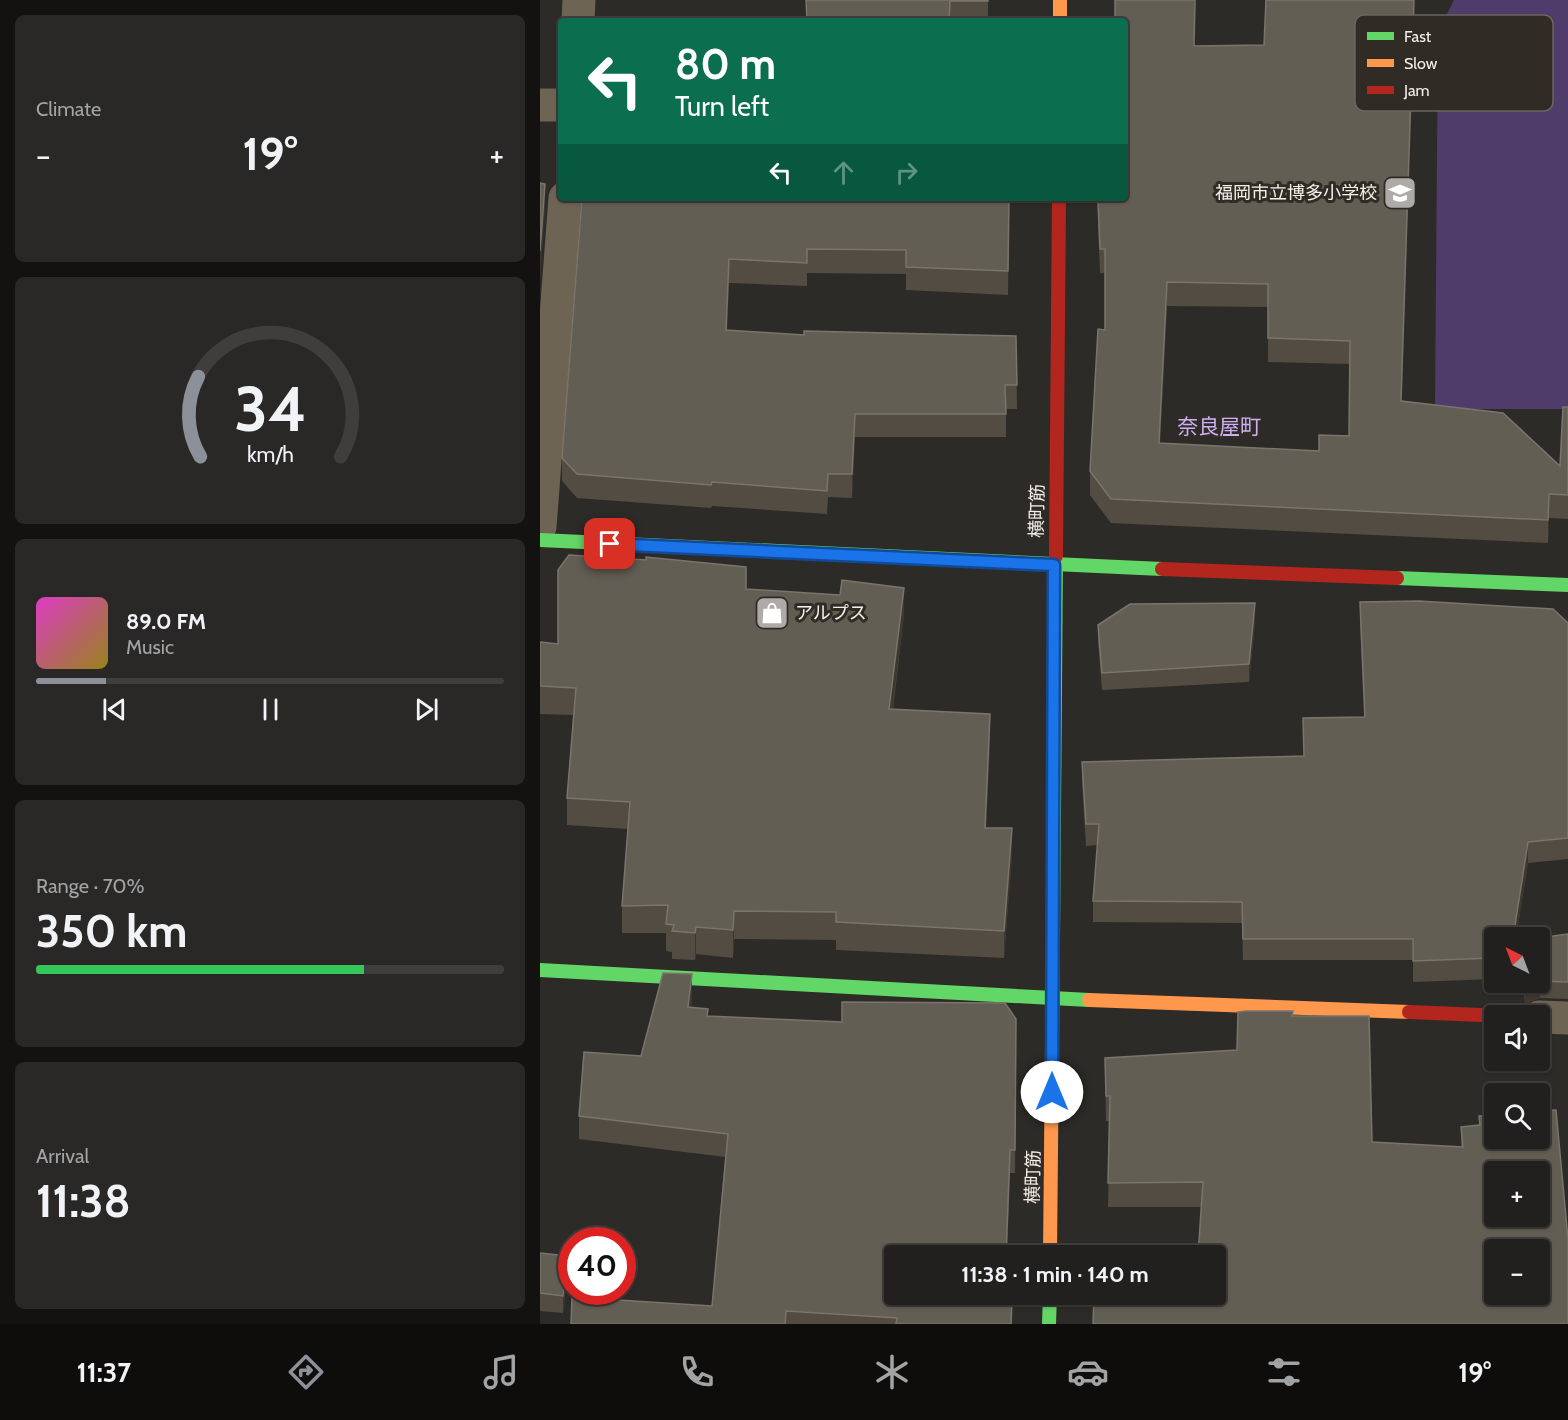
<!DOCTYPE html>
<html lang="en">
<head>
<meta charset="utf-8">
<style>
  body { margin:0; font-family:Cabin,"Noto Sans JP",sans-serif; background:#2a2827; color:#f1f3f6; height:100vh; display:flex; flex-direction:column; font-size:22px; white-space:nowrap }
  * { box-sizing:border-box; margin:0 }
  p { font-size:20px; color:#a2a3a4 }
  .icon { flex:none; width:33px; height:33px; fill:none; stroke:currentColor; stroke-width:2; stroke-linecap:round; stroke-linejoin:round }
  .map { position:relative; flex:1; overflow:hidden }
  .sheet { display:flex; flex-direction:column; gap:15px; padding:15px; background:#131210; width:540px }
  .sheet>* { flex:none }
  .hud { position:absolute; left:18px; top:18px; width:570px; height:183px; border-radius:6px; box-shadow:0 2px 4px #0004,0 0 0 2px #3f3e3c; background:#0b6e4f; color:#fff; overflow:hidden }
  .needle { width:39px; rotate:318deg }
  .buttons { position:absolute; left:944px; top:927px; display:grid; gap:12px }
  .buttons a { display:grid; place-items:center; width:66px; height:66px; border-radius:6px; background:#22201e; box-shadow:0 2px 4px #0004,0 0 0 2px #3f3e3c; font-size:30px }
  .speed { position:absolute; left:18px; top:1227px; display:flex; gap:12px; font-size:30px; font-weight:700; text-align:center }
  .speed>* { display:grid; place-content:center; width:78px; height:78px; border-radius:50%; background:#22201e; box-shadow:0 2px 4px #0004,0 0 0 2px #3f3e3c; line-height:1 }
  .speed .limit { border:9px solid #d22; background:#fff; color:#111 }
  .pin { position:absolute; display:grid; place-items:center; width:51px; height:51px; color:#fff; margin:-26px; border-radius:12px; box-shadow:0 3px 9px #0006 }
  .me { position:absolute; width:66px; margin:-33px; rotate:0deg; stroke-linejoin:round; filter:drop-shadow(0 0 4px #0008) }
  .turn { display:flex; align-items:center; gap:21px; height:126px; padding:0 18px; font-size:27px }
  .turn .icon { width:78px; height:78px; stroke-width:2.5 }
  .turn b { display:block; font-size:42px; line-height:51px }
  .lanes { display:flex; align-items:center; height:57px; padding:0 18px; background:#0003; justify-content:center; gap:30px; direction:ltr }
  .lanes .off { opacity:.35 }
  .big { font-size:45px; font-weight:700; line-height:1.1 }
  .sheet .card { flex:1; display:flex; flex-direction:column; justify-content:center; gap:9px; min-width:0; padding:0 21px; border-radius:9px; background:#2a2827 }
  .sheet .dial { align-items:center; gap:0 }
  .dial svg { height:156px; overflow:visible; fill:none; stroke:#3f3e3c; stroke-width:7; stroke-linecap:round; text-anchor:middle }
  .dial text { fill:#f1f3f6; stroke:none }
  .song { display:flex; align-items:center; gap:18px }
  .cover { width:72px; height:72px; border-radius:9px; background:linear-gradient(135deg,hsl(310 70% 55%),hsl(50 70% 35%)) }
  .played { height:6px; border-radius:3px; background:linear-gradient(90deg,#8c9099 15%,#3f3e3c 15%) }
  .keys { display:flex; justify-content:space-around; direction:ltr }
  .heat { display:flex; justify-content:space-between; align-items:center; font-size:33px; direction:ltr }
  .charge { height:9px; border-radius:4px; background:linear-gradient(90deg,#34c759 70%,#3f3e3c 0) }
  .trip { position:absolute; left:344px; top:1245px; width:342px; height:60px; border-radius:6px; background:#22201e; box-shadow:0 2px 4px #0004,0 0 0 2px #3f3e3c; font-weight:700; line-height:60px; text-align:center }
  .dock { display:flex; height:96px; justify-content:space-around; align-items:center; background:#0e0d0c; color:#a2a3a4 }
  .dock .icon { width:42px; height:42px }
  .dock .active { color:#8c9099 }
  .dock b { font-size:27px; color:#f1f3f6 }
  main { display:flex; flex:1; min-height:0 }
  .map>svg:first-child { display:block }
  .green { fill:#503c6a }
  .lines { fill:none; stroke-linecap:round; stroke-linejoin:round }
  .street { stroke:#6e6454; stroke-width:33 }
  .fast { stroke:#63d668; stroke-width:14 }
  .slow { stroke:#ff974d; stroke-width:14 }
  .jam { stroke:#b3261e; stroke-width:14 }
  .wall { fill:#524c42; fill-rule:evenodd }
  .shaded-wall { fill:#3c3830 }
  .building { fill:#635e54; stroke:#7a746c; stroke-width:1.5; fill-rule:evenodd }
  .route-casing { stroke:#114b97; stroke-width:15 }
  .route { stroke:#1a73e8; stroke-width:10 }
  .labels { text-anchor:middle; stroke-width:6; stroke-linejoin:round; paint-order:stroke }
  .poi-label { font-size:18px; fill:#f3efeb; stroke:#302b25; text-anchor:end }
  .street-label { font-size:18px; fill:#f3efeb; stroke:#302b25 }
  .quarter-label { font-size:21px; fill:#cbb0f5; stroke:#302b25 }
  .key { fill:#302b25; stroke:#6a6660; stroke-width:1.5 }
  .key-label { font-size:16px; fill:#f3efeb }
</style>
</head>
<body>
<main>
<section class="sheet">
<div class="card"><p>Climate</p>
<div class="heat"><a>−</a><b class="big">19°</b><a>+</a></div>
</div>
<div class="card dial"><svg viewBox="0 0 100 80">
<path d="M14 69A42 42 0 1 1 86 69"/>
<path d="M14 69A42 42 0 0 1 13 28" stroke="#8c9099"/>
<text x="50" y="56" font-size="32" font-weight="700">34</text>
<text x="50" y="72" font-size="11">km/h</text>
</svg></div>
<div class="card">
<div class="song"><i class="cover"></i><div><b>89.0 FM</b><p>Music</p></div></div>
<div class="played"></div>
<div class="keys"><svg class="icon" aria-label="previous" viewBox="0 0 24 24"><path d="M18 5L8 12l10 7zM5 5v14"/></svg><svg class="icon" aria-label="pause" viewBox="0 0 24 24"><path d="M8 5v14M16 5v14"/></svg><svg class="icon" aria-label="next" viewBox="0 0 24 24"><path d="M6 5l10 7-10 7zM19 5v14"/></svg></div>
</div>
<div class="card"><p>Range · 70%</p><b class="big">350 km</b><div class="charge"></div></div>
<div class="card"><p>Arrival</p><b class="big">11:38</b></div>
</section>
<div class="map">
<svg width="1028" height="1324" viewBox="0 0 1028 1324">
  <rect width="100%" height="100%" fill="#2d2b28"/>
  <!-- green -->
  <path class="green" d="M 914,0 L 1028,0 L 1028,409 L 895,409 L 898,32 Z"/>
  <g class="lines">
    <!-- street -->
    <g class="street">
      <path d="M 38,21 L 39,0"/>
      <path d="M 0,105 L 21,105"/>
      <path d="M 0,527 L 25,198"/>
      <path d="M 999,1017 L 1028,1018"/>
    </g>
    <!-- fast -->
    <g class="fast">
      <path d="M 0,540 L 622,569"/>
      <path d="M 857,578 L 1028,585"/>
      <path d="M 513,941 L 516,556"/>
      <path d="M 0,970 L 549,1000"/>
      <path d="M 509,1324 L 510,1294"/>
    </g>
    <!-- slow -->
    <g class="slow">
      <path d="M 520,0 L 520,21"/>
      <path d="M 549,1000 L 869,1012"/>
      <path d="M 510,1256 L 513,941"/>
    </g>
    <!-- jam -->
    <g class="jam">
      <path d="M 516,556 L 519,198"/>
      <path d="M 622,569 L 857,578"/>
      <path d="M 869,1012 L 965,1016"/>
    </g>
  </g>
  <!-- wall -->
  <g class="wall">
    <rect x="266" y="0" width="182" height="21"/>
    <path d="M 655,46 L 862,401 L 1020,466 L 1028,407 L 1028,519 L 1009,518 L 1008,543 L 571,523 L 550,495 L 550,471 L 565,330 L 565,273 L 560,273 L 557,198 L 585,198 ZM 627,306 L 728,307 L 728,362 L 810,364 L 809,436 L 779,451 L 620,443 Z"/>
    <path d="M 42,198 L 469,198 L 468,295 L 366,290 L 366,274 L 267,273 L 267,286 L 189,283 L 187,330 L 264,335 L 476,336 L 477,409 L 466,409 L 466,437 L 315,437 L 312,498 L 288,497 L 287,514 L 172,506 L 171,508 L 37,498 L 22,481 L 22,458 Z"/>
    <path d="M 206,589 L 364,615 L 353,709 L 450,741 L 446,828 L 472,855 L 464,958 L 296,950 L 296,940 L 194,939 L 193,958 L 156,954 L 155,960 L 132,959 L 132,952 L 126,951 L 126,933 L 82,933 L 82,906 L 88,829 L 27,825 L 27,798 L 33,715 L 0,714 L 0,642 L 18,644 Z"/>
    <path d="M 820,602 L 1028,623 L 1028,859 L 988,863 L 976,938 L 954,938 L 954,979 L 873,982 L 873,960 L 703,960 L 702,923 L 553,922 L 553,901 L 557,845 L 546,846 L 542,783 L 542,762 L 764,756 L 763,718 L 824,717 L 820,623 Z"/>
    <path d="M 715,621 L 709,682 L 562,690 L 558,642 L 558,625 Z"/>
    <path d="M 1028,934 L 1028,999 L 1000,998 L 985,1004 L 983,982 L 999,982 L 999,938 Z"/>
    <path d="M 152,997 L 151,1007 L 168,1017 L 302,1022 L 476,1019 L 475,1173 L 470,1173 L 467,1256 L 354,1256 L 354,1294 L 473,1294 L 472,1324 L 31,1324 L 172,1306 L 185,1157 L 39,1139 L 39,1116 L 101,1056 Z"/>
    <path d="M 706,1011 L 753,1011 L 752,1016 L 829,1016 L 832,1142 L 921,1147 L 921,1127 L 939,1125 L 939,1116 L 954,1115 L 954,1138 L 999,1138 L 999,1111 L 1016,1110 L 1028,1239 L 1028,1324 L 553,1324 L 554,1295 L 642,1298 L 642,1294 L 675,1294 L 675,1256 L 658,1256 L 661,1207 L 568,1207 L 570,1121 L 566,1121 L 565,1058 L 697,1050 L 698,1012 ZM 954,1172 L 999,1172 L 999,1216 L 954,1216 ZM 954,1250 L 999,1250 L 999,1294 L 954,1294 Z"/>
    <path d="M 0,1253 L 27,1273 L 23,1313 L 0,1311 Z"/>
  </g>
  <!-- shaded-wall -->
  <g class="shaded-wall">
    <path d="M 874,0 L 861,425 L 861,401 Z"/>
    <path d="M 5,184 L 5,212 L 0,280 L 0,251 Z"/>
    <path d="M 189,259 L 189,283 L 186,354 L 186,330 Z"/>
    <path d="M 627,282 L 627,306 L 619,466 L 619,443 Z"/>
    <path d="M 315,414 L 315,437 L 312,498 L 312,474 Z"/>
    <path d="M 1009,494 L 1009,518 L 1008,543 L 1008,520 Z"/>
    <path d="M 364,588 L 364,615 L 349,736 L 349,709 Z"/>
    <path d="M 715,603 L 715,621 L 709,682 L 709,664 Z"/>
    <path d="M 450,714 L 450,741 L 445,856 L 445,828 Z"/>
    <path d="M 472,828 L 472,855 L 464,958 L 464,931 Z"/>
    <path d="M 988,842 L 988,863 L 976,938 L 973,938 Z"/>
    <path d="M 194,911 L 194,939 L 193,958 L 193,930 Z"/>
    <path d="M 156,927 L 156,954 L 155,960 L 155,933 Z"/>
    <path d="M 152,974 L 152,997 L 148,1030 L 148,1007 Z"/>
    <path d="M 999,981 L 1000,998 L 985,1004 L 985,987 L 996,982 L 999,982 Z"/>
    <path d="M 470,1150 L 467,1256 L 466,1256 Z"/>
    <path d="M 27,1256 L 27,1273 L 23,1313 L 23,1296 Z"/>
  </g>
  <!-- building -->
  <g class="building">
    <path d="M 266,0 L 448,0 L 448,1 L 410,1 L 409,21 L 332,21 L 332,20 L 267,20 Z"/>
    <path d="M 575,0 L 655,0 L 654,46 L 724,45 L 726,0 L 874,0 L 861,401 L 963,413 L 1020,466 L 1023,407 L 1028,407 L 1028,495 L 1009,494 L 1008,520 L 571,499 L 550,471 L 558,329 L 565,330 L 565,249 L 560,249 L 558,198 L 585,198 L 585,21 L 575,21 ZM 627,282 L 728,284 L 728,338 L 810,341 L 809,436 L 779,435 L 779,451 L 619,443 Z"/>
    <path d="M 0,183 L 5,184 L 0,251 Z"/>
    <path d="M 42,198 L 469,198 L 468,271 L 366,267 L 366,250 L 267,249 L 267,263 L 189,259 L 186,330 L 264,335 L 264,331 L 476,336 L 477,385 L 465,385 L 466,414 L 315,414 L 312,474 L 288,474 L 287,491 L 172,482 L 171,485 L 37,474 L 22,458 Z"/>
    <path d="M 29,555 L 106,560 L 106,557 L 206,567 L 206,589 L 300,595 L 302,580 L 364,588 L 349,709 L 450,714 L 445,828 L 472,828 L 464,931 L 296,922 L 296,912 L 194,911 L 193,930 L 156,927 L 155,933 L 132,931 L 134,925 L 126,924 L 128,905 L 82,906 L 90,802 L 27,798 L 36,688 L 0,686 L 0,642 L 18,644 L 18,570 Z"/>
    <path d="M 879,601 L 1013,609 L 1028,623 L 1028,838 L 988,842 L 973,938 L 954,938 L 954,958 L 873,961 L 873,939 L 703,939 L 702,902 L 553,901 L 559,824 L 546,824 L 542,762 L 764,756 L 763,718 L 825,717 L 820,602 Z"/>
    <path d="M 715,603 L 709,664 L 562,673 L 558,625 L 590,604 Z"/>
    <path d="M 1028,934 L 1028,982 L 999,981 L 999,938 Z"/>
    <path d="M 123,973 L 152,974 L 148,1007 L 168,1009 L 167,1016 L 302,1022 L 302,1002 L 465,1003 L 476,1019 L 475,1150 L 470,1150 L 466,1256 L 354,1256 L 354,1294 L 472,1294 L 471,1324 L 356,1324 L 357,1318 L 246,1311 L 245,1324 L 31,1324 L 32,1297 L 172,1306 L 188,1134 L 39,1116 L 44,1052 L 101,1056 Z"/>
    <path d="M 985,982 L 996,982 L 985,987 Z"/>
    <path d="M 706,1011 L 753,1011 L 752,1016 L 829,1016 L 832,1142 L 923,1147 L 921,1127 L 940,1125 L 939,1116 L 954,1115 L 954,1138 L 999,1138 L 999,1111 L 1016,1110 L 1028,1239 L 1028,1324 L 553,1324 L 554,1295 L 642,1298 L 642,1294 L 675,1294 L 675,1256 L 658,1256 L 663,1182 L 568,1183 L 570,1096 L 566,1096 L 565,1058 L 697,1050 L 698,1012 ZM 954,1172 L 999,1172 L 999,1216 L 954,1216 ZM 954,1250 L 999,1250 L 999,1294 L 954,1294 Z"/>
    <path d="M 0,1253 L 27,1256 L 23,1296 L 0,1293 Z"/>
  </g>
  <g class="lines">
    <!-- route casing -->
    <g class="route-casing">
      <path id="route" d="M 70,544 L 514,565 L 512,1092"/>
    </g>
    <!-- route -->
    <use href="#route" class="route"/>
  </g>
  <!-- icons -->
  <defs>
    <g id="school-square" transform="scale(1.725)"><rect x="-9" y="-9" width="18" height="18" rx="4" fill="#aeaaa7" stroke="#302b25"/><path d="M0-5L7-2L0 1L-7-2ZM-4 1L0 2.5L4 1V4Q0 6-4 4Z" fill="#fff"/></g>
    <g id="shop-square" transform="scale(1.725)"><rect x="-9" y="-9" width="18" height="18" rx="4" fill="#aeaaa7" stroke="#302b25"/><path d="M-5-2.5h2.3a2.7 3.5 0 0 1 5.4 0H5L5.5 6h-11ZM-1.5-2.5h3a1.5 2.3 0 0 0-3 0Z" fill="#fff"/></g>
  </defs>
  <g fill-rule="evenodd">
    <use href="#school-square" x="860" y="193"/>
    <use href="#shop-square" x="232" y="613"/>
  </g>
  <g class="labels">
    <!-- poi labels -->
    <g class="poi-label">
      <text x="837" y="199">福岡市立博多小学校</text>
      <text x="255" y="619" text-anchor="start">アルプス</text>
    </g>
    <!-- street labels -->
    <g class="street-label">
      <text transform="translate(497 511) rotate(-89)" y="6">横町筋</text>
      <text transform="translate(493 1177) rotate(-89)" y="6">横町筋</text>
    </g>
    <!-- quarter labels -->
    <g class="quarter-label">
      <text x="679" y="434">奈良屋町</text>
    </g>
  </g>
  <!-- legend -->
  <rect x="815" y="15" width="198" height="96" rx="9" class="key"/>
  <rect x="827" y="32" width="27" height="8" fill="#63d668"/>
  <rect x="827" y="59" width="27" height="8" fill="#ff974d"/>
  <rect x="827" y="86" width="27" height="8" fill="#b3261e"/>
  <g class="key-label">
    <text x="864" y="42">Fast</text>
    <text x="864" y="69">Slow</text>
    <text x="864" y="96">Jam</text>
  </g>
</svg>
<div class="buttons">
<a><svg class="needle" viewBox="-14 -14 28 28"><path d="M0-13l5 13h-10z" fill="#e53935"/><path d="M0 13l5-13h-10z" fill="#a2a3a4"/></svg></a>
<a><svg class="icon" aria-label="sound" viewBox="0 0 24 24"><path d="M4 9h4l5-4v14l-5-4H4zM17 9q2 3 0 6"/></svg></a>
<a><svg class="icon" aria-label="search" viewBox="0 0 24 24"><circle cx="10" cy="10" r="6"/><path d="M15 15l6 6"/></svg></a>
<a>+</a>
<a>−</a>
</div>
<div class="speed"><div class="limit">40</div></div>
<div class="pin" style="left:70px;top:544px;background:#d93025"><svg class="icon" aria-label="arrive" viewBox="0 0 24 24"><path d="M6 21V4h12l-3 4 3 4H6"/></svg></div>
<svg class="me" style="left:512px;top:1092px" viewBox="-20 -20 40 40"><circle r="19" fill="#fff"/><path d="M0-13L10 11 0 6-10 11z" fill="#1a73e8"/></svg>
<div class="trip">11:38 · 1 min · 140 m</div>
<div class="hud">
<div class="turn"><svg class="icon" aria-label="left" viewBox="0 0 24 24"><path d="M17 20v-9H6M10 6l-5 5 5 5"/></svg><div><b>80 m</b>Turn left</div></div>
<div class="lanes"><svg class="icon" aria-label="left" viewBox="0 0 24 24"><path d="M17 20v-9H6M10 6l-5 5 5 5"/></svg><svg class="icon off" aria-label="ahead" viewBox="0 0 24 24"><path d="M12 20V5M6 11l6-6 6 6"/></svg><svg class="icon off" aria-label="right" viewBox="0 0 24 24"><path d="M7 20v-9h11M14 6l5 5-5 5"/></svg></div>
</div>
</div>
</main>
<nav class="dock">
<b>11:37</b>
<svg class="icon active" aria-label="directions" viewBox="0 0 24 24"><path d="M12 3l9 9-9 9-9-9zM9 14v-3h6M13 9l2 2-2 2"/></svg>
<svg class="icon" aria-label="music" viewBox="0 0 24 24"><path d="M9 18V5l10-2v13"/><circle cx="6" cy="18" r="3"/><circle cx="16" cy="16" r="3"/></svg>
<svg class="icon" aria-label="phone" viewBox="0 0 24 24"><path d="M5 4h4l2 5-3 2q2 4 5 5l2-3 5 2v4C11 20 4 13 5 4z"/></svg>
<svg class="icon" aria-label="climate" viewBox="0 0 24 24"><path d="M12 3v18M4 7l16 10M4 17L20 7"/></svg>
<svg class="icon" aria-label="car" viewBox="0 0 24 24"><path d="M5 17H2v-5l4-1 3-4h7l3 4 3 1v5h-3M9 17h6M6 11h13"/><circle cx="7" cy="17" r="2"/><circle cx="17" cy="17" r="2"/></svg>
<svg class="icon" aria-label="filters" viewBox="0 0 24 24"><path d="M4 7h16M4 17h16"/><circle cx="9" cy="7" r="2"/><circle cx="15" cy="17" r="2"/></svg>
<b>19°</b>
</nav>
</body>
</html>
